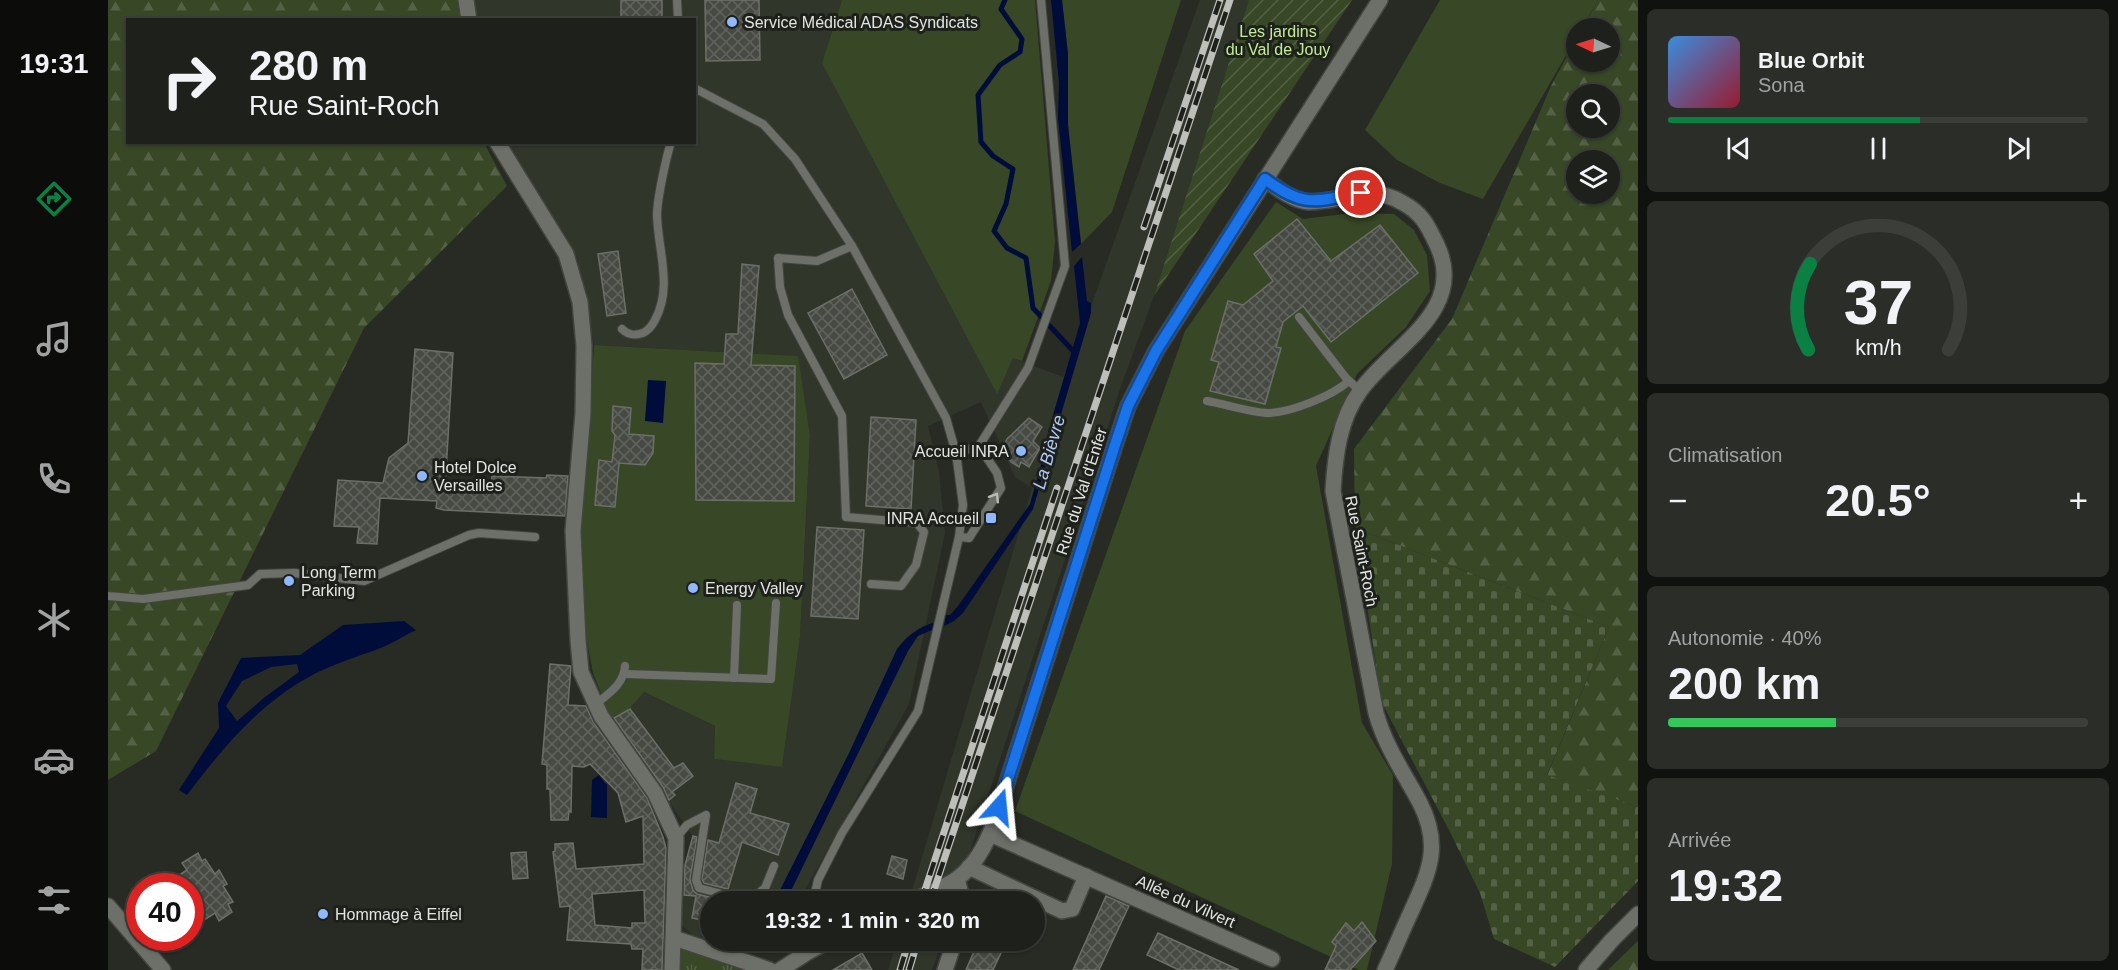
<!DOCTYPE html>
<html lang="fr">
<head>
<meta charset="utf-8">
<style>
  body { margin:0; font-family:Arial,sans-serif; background:#2b2d28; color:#f1f3f6; height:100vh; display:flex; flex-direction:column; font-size:22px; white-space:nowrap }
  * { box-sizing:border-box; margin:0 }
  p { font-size:20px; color:#a1a3a3 }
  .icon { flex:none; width:33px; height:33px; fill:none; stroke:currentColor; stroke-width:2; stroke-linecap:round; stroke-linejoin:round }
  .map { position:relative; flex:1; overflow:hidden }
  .panel { display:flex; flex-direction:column; gap:9px; padding:9px; background:#10120f; width:480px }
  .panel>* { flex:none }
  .top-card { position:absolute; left:18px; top:18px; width:570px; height:126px; border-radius:0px; box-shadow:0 2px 4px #0004,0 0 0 2px #3c3e3a; background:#1e201b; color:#f1f3f6; overflow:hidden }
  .needle { width:39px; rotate:274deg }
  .controls { position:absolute; left:1458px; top:18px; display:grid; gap:12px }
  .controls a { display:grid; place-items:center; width:54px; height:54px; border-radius:50%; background:#1e201b; box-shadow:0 2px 4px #0004,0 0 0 2px #3c3e3a; font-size:30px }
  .speed { position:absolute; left:18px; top:873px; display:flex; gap:12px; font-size:30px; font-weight:700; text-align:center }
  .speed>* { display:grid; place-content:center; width:78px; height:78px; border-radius:50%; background:#1e201b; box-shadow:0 2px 4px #0004,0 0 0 2px #3c3e3a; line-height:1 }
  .speed .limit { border:9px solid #d22; background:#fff; color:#111 }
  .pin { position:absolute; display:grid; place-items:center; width:51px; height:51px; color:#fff; margin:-26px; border:3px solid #fff; border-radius:50%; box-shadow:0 2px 6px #0007 }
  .me { position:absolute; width:66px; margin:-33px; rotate:18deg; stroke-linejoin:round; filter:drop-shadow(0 0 4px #0008) }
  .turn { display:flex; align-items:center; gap:21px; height:126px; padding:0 24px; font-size:27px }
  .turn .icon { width:78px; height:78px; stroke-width:2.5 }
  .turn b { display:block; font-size:42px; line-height:51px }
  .big { font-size:45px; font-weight:700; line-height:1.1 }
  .panel .widget { flex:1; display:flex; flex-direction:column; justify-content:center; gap:9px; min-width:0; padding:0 21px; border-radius:9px; background:#2b2d28 }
  .panel .dial { align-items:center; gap:0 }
  .dial svg { height:156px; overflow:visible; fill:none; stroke:#3c3e3a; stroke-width:7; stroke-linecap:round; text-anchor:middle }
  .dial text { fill:#f1f3f6; stroke:none }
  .song { display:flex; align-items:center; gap:18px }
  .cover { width:72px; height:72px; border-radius:9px; background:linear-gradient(135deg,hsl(210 70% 55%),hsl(350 70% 35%)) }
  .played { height:6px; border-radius:3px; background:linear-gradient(90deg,#0b8043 60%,#3c3e3a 60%) }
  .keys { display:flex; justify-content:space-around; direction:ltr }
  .heat { display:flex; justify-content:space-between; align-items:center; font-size:33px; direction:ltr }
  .charge { height:9px; border-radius:4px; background:linear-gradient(90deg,#34c759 40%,#3c3e3a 0) }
  .trip { position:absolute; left:592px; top:891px; width:345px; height:60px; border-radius:30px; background:#1e201b; box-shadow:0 2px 4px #0004,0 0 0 2px #3c3e3a; font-weight:700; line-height:60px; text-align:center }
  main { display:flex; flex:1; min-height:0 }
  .tabs { display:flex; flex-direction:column; width:108px; justify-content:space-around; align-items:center; background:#0c0d0b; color:#a1a3a3 }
  .tabs .icon { width:42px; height:42px }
  .tabs .active { color:#0b8043 }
  .tabs b { font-size:27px; color:#f1f3f6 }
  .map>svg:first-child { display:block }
  .built { fill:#30362a }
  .grass { fill:#384726 }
  .forest { fill:url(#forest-firs); fill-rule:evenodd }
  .cemetery { fill:url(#cemetery-stones) }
  .park { fill:url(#park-tufts) }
  .garden { fill:url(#garden-furrows) }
  .water { fill:#000d3a; fill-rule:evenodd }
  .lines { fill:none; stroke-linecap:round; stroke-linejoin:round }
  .stream { stroke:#000d3a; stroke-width:5 }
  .building { fill:url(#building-cross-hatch); stroke:#6b6f67; stroke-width:1.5; fill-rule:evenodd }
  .lane-casing { stroke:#434540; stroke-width:10 }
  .street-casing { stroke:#434540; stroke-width:18 }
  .secondary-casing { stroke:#434540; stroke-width:18 }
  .lane { stroke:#6c7068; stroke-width:8 }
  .street { stroke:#6c7068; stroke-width:15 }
  .secondary { stroke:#6c7068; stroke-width:15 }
  .rail-casing { stroke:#bdc0ba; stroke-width:7 }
  .rail { stroke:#1e211b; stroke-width:4.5; stroke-dasharray:14; stroke-linecap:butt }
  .oneway { stroke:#b9bcb6 }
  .route-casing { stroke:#114b97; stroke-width:15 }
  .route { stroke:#1a73e8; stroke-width:10 }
  .poi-dot { fill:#91b8fd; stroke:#1e211b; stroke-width:2 }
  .labels { text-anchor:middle; stroke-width:6; stroke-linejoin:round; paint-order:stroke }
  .poi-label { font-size:16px; fill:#e2e5e0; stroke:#1e211b; text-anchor:start }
  .park-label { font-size:16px; fill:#c3ec96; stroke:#1e211b }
  .street-label { font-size:16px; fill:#e2e5e0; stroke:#1e211b }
  .water-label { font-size:18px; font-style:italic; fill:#b0cbfa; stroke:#1e211b }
</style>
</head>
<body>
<main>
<nav class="tabs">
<b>19:31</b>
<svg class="icon active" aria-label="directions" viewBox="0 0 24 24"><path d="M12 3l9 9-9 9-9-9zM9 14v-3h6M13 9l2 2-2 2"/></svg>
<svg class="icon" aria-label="music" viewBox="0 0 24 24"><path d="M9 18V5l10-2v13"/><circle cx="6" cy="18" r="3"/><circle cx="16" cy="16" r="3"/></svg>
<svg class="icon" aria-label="phone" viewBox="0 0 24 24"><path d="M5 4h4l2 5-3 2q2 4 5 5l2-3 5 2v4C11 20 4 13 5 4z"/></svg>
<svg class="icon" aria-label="climate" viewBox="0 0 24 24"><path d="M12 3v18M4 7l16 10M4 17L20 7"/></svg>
<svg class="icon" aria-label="car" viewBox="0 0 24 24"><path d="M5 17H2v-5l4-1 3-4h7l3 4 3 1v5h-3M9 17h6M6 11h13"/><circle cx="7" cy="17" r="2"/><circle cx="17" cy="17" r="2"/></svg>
<svg class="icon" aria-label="filters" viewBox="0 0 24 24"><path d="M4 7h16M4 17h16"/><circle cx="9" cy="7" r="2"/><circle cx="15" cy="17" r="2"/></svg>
</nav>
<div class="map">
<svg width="1530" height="970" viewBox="0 0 1530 970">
  <defs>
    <pattern id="forest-firs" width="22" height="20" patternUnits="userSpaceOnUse" patternTransform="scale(1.5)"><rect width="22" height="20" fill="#384726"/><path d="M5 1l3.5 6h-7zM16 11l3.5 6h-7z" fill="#546145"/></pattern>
    <pattern id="cemetery-stones" width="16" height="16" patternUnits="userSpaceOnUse" patternTransform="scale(1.5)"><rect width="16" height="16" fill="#384726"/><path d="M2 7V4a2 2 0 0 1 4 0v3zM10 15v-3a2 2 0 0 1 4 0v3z" fill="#546145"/></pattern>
    <pattern id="park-tufts" width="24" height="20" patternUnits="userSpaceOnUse" patternTransform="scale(1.5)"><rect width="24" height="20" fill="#384726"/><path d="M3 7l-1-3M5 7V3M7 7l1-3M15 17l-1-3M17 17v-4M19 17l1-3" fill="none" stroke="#546145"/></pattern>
    <pattern id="garden-furrows" width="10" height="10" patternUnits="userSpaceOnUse" patternTransform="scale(1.5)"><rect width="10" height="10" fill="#384726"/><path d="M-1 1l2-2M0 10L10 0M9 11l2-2" fill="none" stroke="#546145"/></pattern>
    <pattern id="building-cross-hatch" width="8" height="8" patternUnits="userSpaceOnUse" patternTransform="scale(1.5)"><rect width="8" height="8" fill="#464a43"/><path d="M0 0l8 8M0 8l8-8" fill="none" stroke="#60645e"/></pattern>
  </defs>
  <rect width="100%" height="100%" fill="#282b24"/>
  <!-- built -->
  <g class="built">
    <path d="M 366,0 L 734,0 L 714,63 L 905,358 L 955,377 L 981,312 L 1092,0 L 1141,0 L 1046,296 L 1012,389 L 846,901 L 801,901 L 924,488 L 907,477 L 873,402 L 820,426 L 831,471 L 837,533 L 801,704 L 691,901 L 603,902 L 603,940 L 585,935 L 573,925 L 576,881 L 573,880 L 584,835 L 503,719 L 521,709 L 535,692 L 607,726 L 606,759 L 674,767 L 692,637 L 702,435 L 689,356 L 486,345 L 469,257 L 405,161 L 398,143 L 586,142 L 586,20 L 369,19 Z"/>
    <path d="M 606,941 L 670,941 L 667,947 L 657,951 L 638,949 Z"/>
    <path d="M 789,941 L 834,941 L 824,970 L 780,970 Z"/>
  </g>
  <!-- grass -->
  <g class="grass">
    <path d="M 734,0 L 927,0 L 947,242 L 943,281 L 914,361 L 905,358 L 889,394 L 714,63 Z"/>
    <path d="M 954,0 L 1073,0 L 1004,212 L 973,244 L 960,125 L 960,54 Z"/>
    <path d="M 1332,0 L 1490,0 L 1474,28 L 1468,28 L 1468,38 L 1375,199 L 1332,183 L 1289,160 L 1257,130 Z"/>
    <path d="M 1168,202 L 1195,219 L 1244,213 L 1286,214 L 1306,230 L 1319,255 L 1322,291 L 1298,327 L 1249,374 L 1208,466 L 1254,723 L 1285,775 L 1284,864 L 1259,970 L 1251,970 L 907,811 L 1077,331 Z"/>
    <path d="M 486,345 L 690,356 L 702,435 L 692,637 L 674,767 L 606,759 L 607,726 L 536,692 L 521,709 L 503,719 L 485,673 L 479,642 L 473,539 Z"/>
  </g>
  <!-- forest -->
  <g class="forest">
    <path d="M 0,0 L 349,0 L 352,19 L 20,20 L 20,142 L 376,143 L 399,186 L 256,328 L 48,751 L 0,780 Z"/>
    <path d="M 1490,0 L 1530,0 L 1530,807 L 1439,776 L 1501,627 L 1247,528 L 1246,449 L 1344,319 L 1443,86 L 1468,40 L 1468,62 L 1502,62 L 1502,28 L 1475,28 ZM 1468,94 L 1502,94 L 1502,128 L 1468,128 ZM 1468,160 L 1502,160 L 1502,194 L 1468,194 Z"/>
    <path d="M 1530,941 L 1530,970 L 1500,970 Z"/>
  </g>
  <!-- cemetery -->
  <path class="cemetery" d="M 1247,528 L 1501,627 L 1439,775 L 1530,807 L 1530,881 L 1447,967 L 1386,939 L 1372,893 L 1341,830 L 1274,703 Z"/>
  <!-- park -->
  <path class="park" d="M 566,938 L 629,966 L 637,970 L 566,970 Z"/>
  <!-- garden -->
  <path class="garden" d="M 1141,0 L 1244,0 L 1046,296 Z"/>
  <!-- water -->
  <g class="water">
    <path d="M 943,0 L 954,0 L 960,54 L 960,125 L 973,244 L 964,252 L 950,118 L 951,83 Z"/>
    <path d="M 974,257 L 979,301 L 983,303 L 983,313 L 925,509 L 855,613 L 846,621 L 836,626 L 838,615 L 842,615 L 850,606 L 922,504 L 942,433 L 940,432 L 972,323 L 966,266 Z"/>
    <path d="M 540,380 L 558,381 L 555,423 L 537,421 Z"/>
    <path d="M 296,621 L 308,630 C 297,635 287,642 275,647 C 250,657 223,664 199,678 C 148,707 114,749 79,795 L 71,790 L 111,728 L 110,703 L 133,658 L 192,655 L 235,625 ZM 189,664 L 191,672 L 157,697 L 129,721 L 118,706 L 134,681 L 163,667 Z"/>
    <path d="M 828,622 L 826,629 L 810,636 L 800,651 L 678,901 L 666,902 L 742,751 L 789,649 C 800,635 810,627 828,622 Z"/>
    <path d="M 491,775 L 497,783 L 499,784 L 499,818 L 483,817 L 484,780 Z"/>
  </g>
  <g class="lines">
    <!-- stream -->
    <path class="stream" d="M 897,0 L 893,9 L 914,39 L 912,52 L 892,65 L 870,95 L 873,142 L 885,156 L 905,169 L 898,204 L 886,231 L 899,248 L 918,258 L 925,308 L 968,354"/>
  </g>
  <!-- building -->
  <g class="building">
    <rect x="513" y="0" width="41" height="20"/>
    <path d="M 597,0 L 651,0 L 652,60 L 598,61 Z"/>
    <path d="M 1189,219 L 1223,261 L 1272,225 L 1310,273 L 1223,342 L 1195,306 L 1175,322 L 1168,347 L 1173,348 L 1157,404 L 1102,391 L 1111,362 L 1103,360 L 1120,301 L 1135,305 L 1165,281 L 1146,254 Z"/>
    <path d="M 510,251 L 518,313 L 499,316 L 490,254 Z"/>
    <path d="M 634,264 L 651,266 L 643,365 L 687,366 L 686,501 L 588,500 L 587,363 L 616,364 L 618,334 L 630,334 Z"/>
    <path d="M 744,289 L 779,355 L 736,379 L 700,313 Z"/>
    <path d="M 307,349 L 345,353 L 337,489 L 366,491 L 366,485 L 383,486 L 384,476 L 438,478 L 439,475 L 460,476 L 457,516 L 336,510 L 328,508 L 329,501 L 272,498 L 269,544 L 249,543 L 251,527 L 226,526 L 230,480 L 275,483 L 281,458 L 300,443 Z"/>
    <path d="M 505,406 L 523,408 L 521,434 L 546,436 L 545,453 L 537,465 L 511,463 L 507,507 L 487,505 L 491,460 L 504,462 L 507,435 L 504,431 Z"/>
    <path d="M 763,417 L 808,420 L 803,509 L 758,506 Z"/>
    <path d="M 921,418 L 934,427 L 925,441 L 932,448 L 921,467 L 913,462 L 911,467 L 903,462 L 895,448 L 899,439 Z"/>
    <path d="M 709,527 L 756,530 L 750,619 L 703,616 Z"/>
    <path d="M 442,664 L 463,666 L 460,705 L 478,706 L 485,722 L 539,798 L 555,837 L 558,848 L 554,970 L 534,970 L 535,949 L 524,949 L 523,944 L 459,940 L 462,906 L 452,907 L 445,852 L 447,851 L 447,844 L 465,843 L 468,869 L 536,864 L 535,816 L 518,822 L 510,793 L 482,764 L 476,767 L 464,766 L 463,812 L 461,811 L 460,820 L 443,820 L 442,789 L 439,789 L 439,765 L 434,764 ZM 536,890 L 537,923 L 524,923 L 524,928 L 487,925 L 484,894 Z"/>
    <path d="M 522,709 L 566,768 L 575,763 L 585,776 L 564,792 L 567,795 L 561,800 L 555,787 L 506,718 Z"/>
    <path d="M 628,783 L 649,789 L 642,813 L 681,824 L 670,855 L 634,842 L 620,889 L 596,883 L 594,879 L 600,840 L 611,843 Z"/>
    <path d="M 585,836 L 589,837 L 582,879 L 585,890 L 589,894 L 617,901 L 603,902 L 603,922 L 584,918 L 588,896 L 576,895 L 577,865 Z"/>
    <path d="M 418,852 L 420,878 L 405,879 L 403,853 Z"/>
    <path d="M 90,853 L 94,861 L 97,859 L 107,874 L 111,870 L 119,884 L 115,886 L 125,902 L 120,904 L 124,912 L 111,921 L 107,913 L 82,929 L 82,886 L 54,886 L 79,870 L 74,863 Z"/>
    <path d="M 784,856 L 799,860 L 795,879 L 779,874 Z"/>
    <path d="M 998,896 L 1021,906 L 991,970 L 965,970 Z"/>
    <path d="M 1254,922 L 1268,941 L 1242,970 L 1217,970 L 1228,946 L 1224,942 L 1238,923 L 1246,931 Z"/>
    <path d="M 1050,933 L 1131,970 L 1071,970 L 1039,955 Z"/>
    <path d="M 871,940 L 899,940 L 885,970 L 858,970 Z"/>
    <path d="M 754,953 L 764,970 L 725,970 Z"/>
  </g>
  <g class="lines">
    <!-- lane casing -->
    <g class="lane-casing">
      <g id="lane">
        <path d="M 569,0 L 570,20"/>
        <path d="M 586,88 L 655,124 L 687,159 L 744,246 L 838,418 L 848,453 L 855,505 L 851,537 L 810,711 L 734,833 L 710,880 L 705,902"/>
        <path d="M 744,246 L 709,261 L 670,258 L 672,287 L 680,315 L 734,416 L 738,517 L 809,523 L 816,532 L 808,565 L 793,586 L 763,584"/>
        <path d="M 1191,317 L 1238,378 L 1252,391"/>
        <path d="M 514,329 C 520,335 526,336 535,333 C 541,330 544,326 547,320 C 565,287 550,251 549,215 C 549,200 558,158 563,142"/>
        <path d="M 1099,401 C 1117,404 1141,412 1159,413 C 1182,413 1224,396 1241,381"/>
        <path d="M 848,453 L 871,446 L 920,368 L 957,266 L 933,0"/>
        <path d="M 851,537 L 861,538 L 893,488 L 889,473 L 871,446"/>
        <path d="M 0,596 L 35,599 L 140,585 L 152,574 L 186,573 L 256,581 L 361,535 L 371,533 L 427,537"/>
        <path d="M 517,674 L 663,679 L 668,603"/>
        <path d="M 626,678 L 629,605"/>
        <path d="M 488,704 C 501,693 516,684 517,666"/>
        <path d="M 568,838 L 579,825 L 598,815 L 588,880 L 591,888 L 641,901 L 657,888 L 666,866"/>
      </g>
    </g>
    <!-- street casing -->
    <g class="street-casing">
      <g id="street">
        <path d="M 358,0 L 361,20"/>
        <path d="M 389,142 L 458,254 L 472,302 L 476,346 L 475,413 L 465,531 L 470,640 L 473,672 L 493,716 L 547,793 L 568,838 L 564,970"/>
        <path d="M 1157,179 C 1169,188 1185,201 1201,202 C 1235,202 1262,183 1295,203 C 1315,214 1320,226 1329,245 C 1360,311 1284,346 1252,391 C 1231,420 1227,457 1225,491 L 1268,713 C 1277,746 1296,773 1312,803 C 1334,846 1321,872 1303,912 C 1294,931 1286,951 1277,970"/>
        <path d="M 882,834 L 1164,959"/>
        <path d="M 861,867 L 954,911 L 964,909 L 978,876"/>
        <path d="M 849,879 L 855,902"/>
        <path d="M 566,938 L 662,970"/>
        <path d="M 837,970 L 847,940"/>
      </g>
    </g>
    <!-- secondary casing -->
    <g class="secondary-casing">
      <g id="secondary">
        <path d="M 802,902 C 817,894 836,889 850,878 C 867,865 879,843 886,823 L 1007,445 L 1020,406 L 1048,351 L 1272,0"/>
        <path d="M 0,906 L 55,970"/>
        <path d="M 672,970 L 700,952 L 722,940"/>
        <path d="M 1478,970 L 1504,940 L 1530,914"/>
      </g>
    </g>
    <!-- lane -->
    <use href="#lane" class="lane"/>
    <!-- street -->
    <use href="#street" class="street"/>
    <!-- secondary -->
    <use href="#secondary" class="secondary"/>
    <!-- rail casing -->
    <g class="rail-casing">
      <g id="rail">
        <path d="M 1036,227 L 1112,0"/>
        <path d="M 813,902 L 949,488"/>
        <path d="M 822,902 L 1122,0"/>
        <path d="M 792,970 L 801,940"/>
        <path d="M 801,970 L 810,940"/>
      </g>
    </g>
    <!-- rail -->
    <use href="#rail" class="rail"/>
  </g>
  <!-- one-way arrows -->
  <defs><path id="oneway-chevron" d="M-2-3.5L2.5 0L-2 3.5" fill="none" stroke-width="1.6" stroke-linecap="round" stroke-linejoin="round" transform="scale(1.5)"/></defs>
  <use class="oneway" href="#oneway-chevron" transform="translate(887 497) rotate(-58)"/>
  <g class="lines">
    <!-- route casing -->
    <g class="route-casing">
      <path id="route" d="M 891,807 L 1007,445 L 1020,406 L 1048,351 L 1157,179 C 1197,209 1207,201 1253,193"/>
    </g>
    <!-- route -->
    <use href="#route" class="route"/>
  </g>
  <!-- markers -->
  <g class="poi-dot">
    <circle cx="624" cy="22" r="6"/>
    <circle cx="913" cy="451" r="6"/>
    <circle cx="314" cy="476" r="6"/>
    <rect x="877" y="512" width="12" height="12" rx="3"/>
    <circle cx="181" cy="581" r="6"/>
    <circle cx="585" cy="588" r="6"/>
    <circle cx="215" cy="914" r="6"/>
  </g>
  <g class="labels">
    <!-- poi labels -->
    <g class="poi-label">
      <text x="636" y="28">Service Médical ADAS Syndicats</text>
      <text x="901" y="457" text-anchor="end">Accueil INRA</text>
      <text x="326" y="473">Hotel Dolce<tspan x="326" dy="18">Versailles</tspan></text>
      <text x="871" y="524" text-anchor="end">INRA Accueil</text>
      <text x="193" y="578">Long Term<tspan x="193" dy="18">Parking</tspan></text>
      <text x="597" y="594">Energy Valley</text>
      <text x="227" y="920">Hommage à Eiffel</text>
    </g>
    <!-- park labels -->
    <g class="park-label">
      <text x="1170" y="37">Les jardins<tspan x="1170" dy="18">du Val de Jouy</tspan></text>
    </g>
    <!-- street labels -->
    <g class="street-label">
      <text transform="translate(973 491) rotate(-72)" y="6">Rue du Val d'Enfer</text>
      <text transform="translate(1254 551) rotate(79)" y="6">Rue Saint-Roch</text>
      <text transform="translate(1078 901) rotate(24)" y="6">Allée du Vilvert</text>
    </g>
    <!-- water labels -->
    <g class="water-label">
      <text transform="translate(941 452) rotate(-74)" y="6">La Bièvre</text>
    </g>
  </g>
</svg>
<div class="controls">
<a><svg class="needle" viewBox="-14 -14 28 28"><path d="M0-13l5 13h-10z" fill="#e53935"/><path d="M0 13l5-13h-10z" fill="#a1a3a3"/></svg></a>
<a><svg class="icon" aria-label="search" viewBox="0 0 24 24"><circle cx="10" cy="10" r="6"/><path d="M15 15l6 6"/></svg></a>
<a><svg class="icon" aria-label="layers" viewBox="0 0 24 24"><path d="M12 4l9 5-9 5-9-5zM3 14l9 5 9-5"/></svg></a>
</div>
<div class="speed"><div class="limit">40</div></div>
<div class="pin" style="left:1253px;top:193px;background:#d93025"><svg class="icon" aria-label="arrive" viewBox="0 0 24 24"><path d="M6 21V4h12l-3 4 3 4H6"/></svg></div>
<svg class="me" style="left:891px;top:807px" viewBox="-20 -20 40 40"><path d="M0-17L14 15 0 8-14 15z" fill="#1a73e8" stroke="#fff" stroke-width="4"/></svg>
<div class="trip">19:32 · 1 min · 320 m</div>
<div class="top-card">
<div class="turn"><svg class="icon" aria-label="right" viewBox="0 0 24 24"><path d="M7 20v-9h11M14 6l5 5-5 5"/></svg><div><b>280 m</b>Rue Saint-Roch</div></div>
</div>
</div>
<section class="panel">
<div class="widget">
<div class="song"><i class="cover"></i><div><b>Blue Orbit</b><p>Sona</p></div></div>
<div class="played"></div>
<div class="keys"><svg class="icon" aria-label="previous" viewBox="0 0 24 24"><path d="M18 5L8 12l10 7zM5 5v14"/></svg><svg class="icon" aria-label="pause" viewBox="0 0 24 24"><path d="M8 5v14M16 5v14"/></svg><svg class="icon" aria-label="next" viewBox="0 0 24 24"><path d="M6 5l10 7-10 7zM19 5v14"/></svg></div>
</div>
<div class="widget dial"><svg viewBox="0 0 100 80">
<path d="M14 69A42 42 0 1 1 86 69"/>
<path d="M14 69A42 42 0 0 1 15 25" stroke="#0b8043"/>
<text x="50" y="56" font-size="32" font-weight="700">37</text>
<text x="50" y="72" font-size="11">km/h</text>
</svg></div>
<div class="widget"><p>Climatisation</p>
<div class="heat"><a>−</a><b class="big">20.5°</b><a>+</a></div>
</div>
<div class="widget"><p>Autonomie · 40%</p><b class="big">200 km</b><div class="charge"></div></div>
<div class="widget"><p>Arrivée</p><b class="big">19:32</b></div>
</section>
</main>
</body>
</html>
